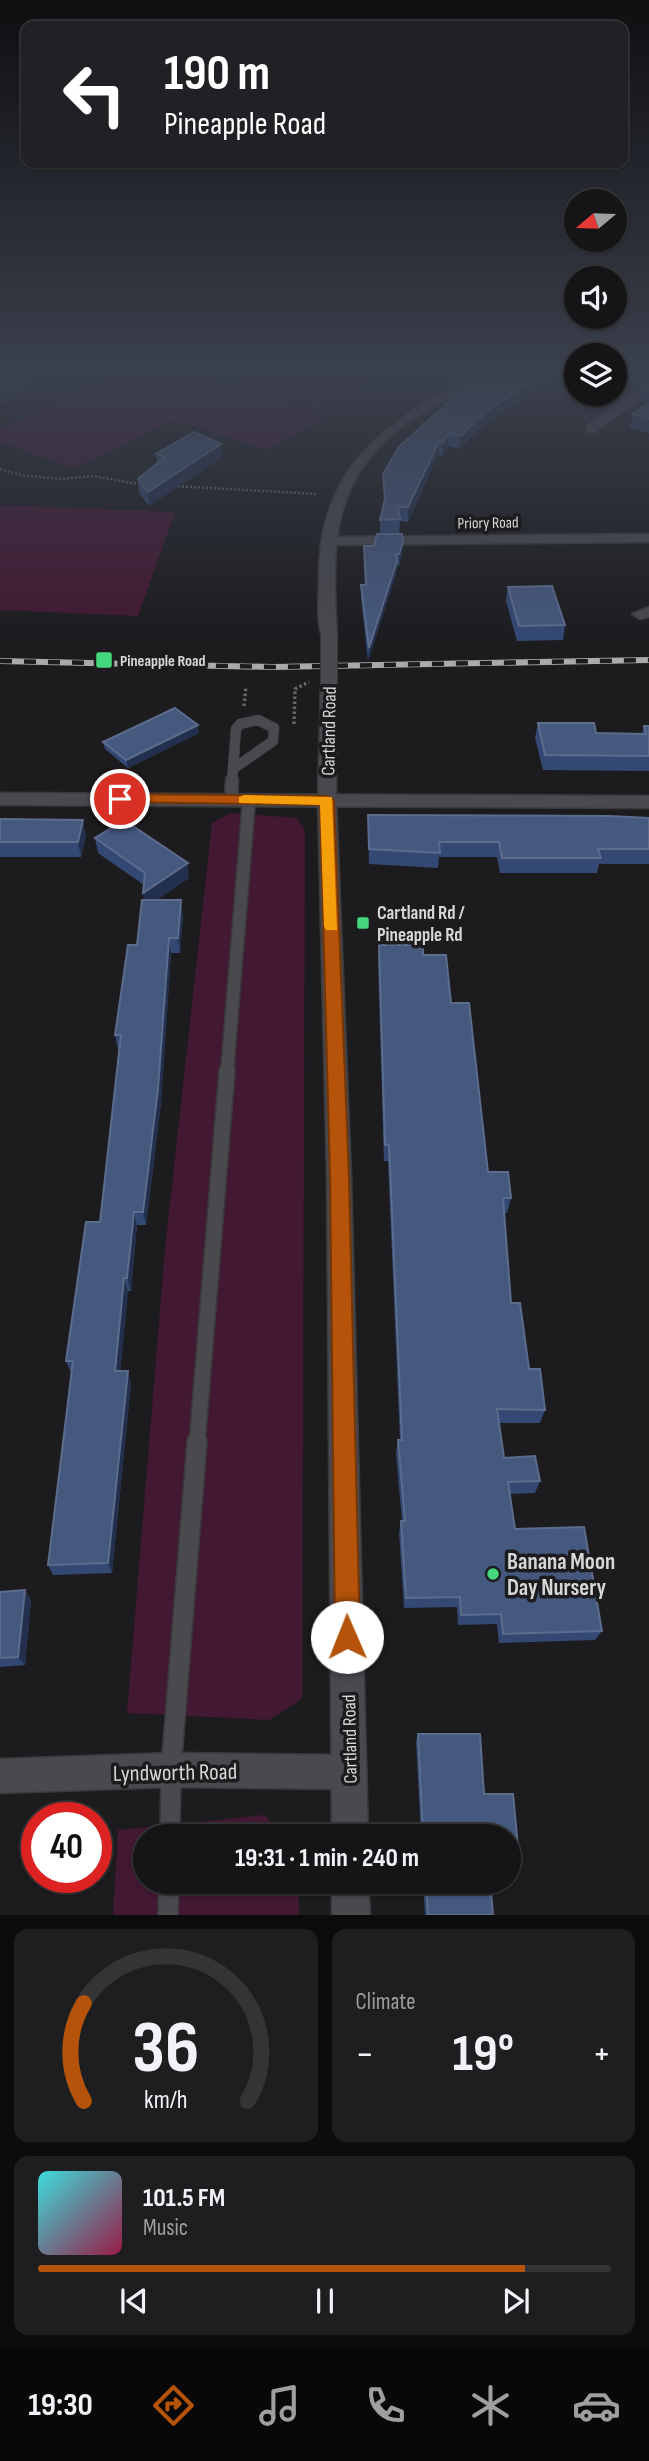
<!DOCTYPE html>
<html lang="en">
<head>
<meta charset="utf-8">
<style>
  body { margin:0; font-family:"Sofia Sans Condensed",sans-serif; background:#1e1e20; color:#f1f3f6; height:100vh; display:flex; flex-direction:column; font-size:26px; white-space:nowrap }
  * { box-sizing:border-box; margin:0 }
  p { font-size:23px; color:#9d9fa1 }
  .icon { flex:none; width:38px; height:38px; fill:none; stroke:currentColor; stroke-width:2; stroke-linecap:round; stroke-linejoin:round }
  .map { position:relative; height:1915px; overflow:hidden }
  .panel { display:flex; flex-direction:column; gap:14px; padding:14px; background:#0c0c0d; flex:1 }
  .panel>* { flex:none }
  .top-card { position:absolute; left:21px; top:21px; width:607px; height:147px; border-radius:14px; box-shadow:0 2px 5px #0004,0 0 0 2px #343436; background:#202124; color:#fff; overflow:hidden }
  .needle { width:46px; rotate:251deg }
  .tools { position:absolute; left:564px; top:189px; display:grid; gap:14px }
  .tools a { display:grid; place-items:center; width:63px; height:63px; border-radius:50%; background:#151517; box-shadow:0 2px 5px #0004,0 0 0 2px #343436; font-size:35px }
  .speed { position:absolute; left:21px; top:1802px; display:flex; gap:14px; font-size:35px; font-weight:700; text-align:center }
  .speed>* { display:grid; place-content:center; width:91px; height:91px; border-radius:50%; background:#151517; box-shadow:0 2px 5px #0004,0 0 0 2px #343436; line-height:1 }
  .speed .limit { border:10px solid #d22; background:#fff; color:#111 }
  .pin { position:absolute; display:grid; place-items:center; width:60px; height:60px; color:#fff; margin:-30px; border:4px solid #fff; border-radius:50%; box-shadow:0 2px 7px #0007 }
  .me { position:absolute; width:77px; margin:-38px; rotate:359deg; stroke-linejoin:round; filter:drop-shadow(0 0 5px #0008) }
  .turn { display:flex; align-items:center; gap:24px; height:147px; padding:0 28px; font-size:32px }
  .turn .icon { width:91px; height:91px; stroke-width:2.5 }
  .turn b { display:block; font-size:49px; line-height:60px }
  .big { font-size:52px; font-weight:700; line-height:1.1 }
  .panel .card { flex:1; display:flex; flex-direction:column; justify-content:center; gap:10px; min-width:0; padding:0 24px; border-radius:14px; background:#1e1e20 }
  .panel .dial { align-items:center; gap:0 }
  .dial svg { height:182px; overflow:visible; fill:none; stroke:#343436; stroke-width:7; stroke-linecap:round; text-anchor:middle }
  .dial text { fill:#f1f3f6; stroke:none }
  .song { display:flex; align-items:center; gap:21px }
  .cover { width:84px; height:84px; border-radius:10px; background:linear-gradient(135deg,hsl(180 70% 55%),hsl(340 70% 35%)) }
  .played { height:7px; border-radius:4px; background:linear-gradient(90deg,#b45309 85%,#343436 85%) }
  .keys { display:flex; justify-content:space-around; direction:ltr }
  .heat { display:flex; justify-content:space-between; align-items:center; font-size:38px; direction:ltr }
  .panel .tiles { flex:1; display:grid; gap:14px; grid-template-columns:1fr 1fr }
  .card:last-child { grid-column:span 2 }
  .trip { position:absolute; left:133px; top:1824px; width:388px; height:70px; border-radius:35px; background:#151517; box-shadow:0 2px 5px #0004,0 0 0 2px #343436; font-weight:700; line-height:70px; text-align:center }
  .dock { display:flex; height:112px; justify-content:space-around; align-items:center; background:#080809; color:#9d9fa1 }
  .dock .icon { width:49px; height:49px }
  .dock .selected { color:#b45309 }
  .dock b { font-size:32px; color:#f1f3f6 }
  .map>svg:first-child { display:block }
  .green { fill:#421832 }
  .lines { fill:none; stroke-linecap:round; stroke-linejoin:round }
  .lane-far3-casing { stroke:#39383b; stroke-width:11 }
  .lane-far2-casing { stroke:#39383b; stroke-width:15 }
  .lane-far1-casing { stroke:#39383b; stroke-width:18 }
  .lane-casing { stroke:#39383b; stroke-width:22 }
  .street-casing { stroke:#39383b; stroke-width:3 }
  .secondary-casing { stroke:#39383b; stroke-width:3 }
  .path-far1 { stroke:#666669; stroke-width:2.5; stroke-dasharray:2 2; stroke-linecap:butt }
  .path { stroke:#666669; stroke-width:3.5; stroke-dasharray:2.5 2.5; stroke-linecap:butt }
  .lane-far3 { stroke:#49494e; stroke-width:10 }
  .lane-far2 { stroke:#49494e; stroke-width:12 }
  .lane-far1 { stroke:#49494e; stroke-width:15 }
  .lane { stroke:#49494e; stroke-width:19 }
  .street { fill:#49494e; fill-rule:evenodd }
  .secondary { fill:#49494e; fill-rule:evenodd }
  .rail-casing { stroke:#aaaaad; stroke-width:6 }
  .rail { stroke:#1c1c1f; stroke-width:4.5; stroke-dasharray:12; stroke-linecap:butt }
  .secondary-bridge-casing { stroke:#39383b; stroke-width:18; stroke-linecap:butt }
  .secondary-bridge { stroke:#49494e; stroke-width:16 }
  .wall { fill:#334973 }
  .shaded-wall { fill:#23304d }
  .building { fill:#45587e; stroke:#5c6c8c; stroke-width:2 }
  .route { fill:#b45309; stroke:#753606; stroke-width:2 }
  .slow { fill:#f59e0b }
  .poi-dot { fill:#44d77b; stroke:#1c1c1f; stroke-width:2.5 }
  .labels { text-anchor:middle; stroke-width:7; stroke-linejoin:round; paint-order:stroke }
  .far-street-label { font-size:16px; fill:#d7d7d9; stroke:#1c1c1f }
  .far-poi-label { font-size:16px; font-weight:bold; fill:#d7d7d9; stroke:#1c1c1f; text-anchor:start }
  .street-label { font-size:19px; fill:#d7d7d9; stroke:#1c1c1f }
  .poi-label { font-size:19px; font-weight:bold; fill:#d7d7d9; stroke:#1c1c1f; text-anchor:start }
  .near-poi-label { font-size:23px; font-weight:bold; fill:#d7d7d9; stroke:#1c1c1f; text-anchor:start }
  .near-street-label { font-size:23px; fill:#d7d7d9; stroke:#1c1c1f }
</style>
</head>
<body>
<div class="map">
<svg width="649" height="1915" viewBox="0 0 649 1915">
  <rect width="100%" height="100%" fill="#1c1c1f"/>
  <!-- green -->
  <g class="green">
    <path d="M 125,372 L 185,372 L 329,414 L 267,450 L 172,420 L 75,469 L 0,442 L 0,429 Z"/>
    <path d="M 209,372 L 391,372 L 316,408 Z"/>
    <path d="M 0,505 L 175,512 L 138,616 L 0,610 Z"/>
    <path d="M 231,813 L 296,818 L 305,830 L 302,1699 L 269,1720 L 127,1713 L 165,1249 L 212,823 Z"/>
    <path d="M 265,1815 L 280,1836 L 145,1836 L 145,1881 L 298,1881 L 299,1915 L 113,1915 L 118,1830 Z"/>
  </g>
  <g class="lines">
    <!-- lane-far3 casing -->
    <g class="lane-far3-casing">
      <g id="lane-far3">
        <path d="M 258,720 L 274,728 L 273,741 L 233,769 L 236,729 L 240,724 Z"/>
        <path d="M 232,781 L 233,769"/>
      </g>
    </g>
    <!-- lane-far2 casing -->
    <g class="lane-far2-casing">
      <g id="lane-far2">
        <path d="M 231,800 L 232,780"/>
        <path d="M 227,1073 L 249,800"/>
      </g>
    </g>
    <!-- lane-far1 casing -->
    <g class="lane-far1-casing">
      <path id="lane-far1" d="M 197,1444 L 227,1071"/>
    </g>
    <!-- lane casing -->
    <g class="lane-casing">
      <g id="lane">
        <path d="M 170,1836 L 171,1770 L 197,1442"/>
        <path d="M 168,1915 L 169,1881"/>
      </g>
    </g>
    <!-- street casing -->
    <g class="street-casing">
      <g id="street">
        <path d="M 649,383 L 649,391 L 595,432 L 587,432 L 587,426 Z"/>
        <path d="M 649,534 L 649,542 L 328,545 L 321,541 L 328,537 Z"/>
        <path d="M 649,607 L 649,617 L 640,619 L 632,614 Z"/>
        <path d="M 0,793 L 649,796 L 649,808 L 0,805 Z"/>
        <path d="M 171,1753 L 350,1755 L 362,1760 L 367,1772 L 362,1784 L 350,1789 L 171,1787 L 0,1793 L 0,1759 Z"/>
      </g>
    </g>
    <!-- secondary casing -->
    <g class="secondary-casing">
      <g id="secondary">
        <path d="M 478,372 L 491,372 C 470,391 437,403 413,419 C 329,476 332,544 337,636 L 329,641 L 323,639 C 316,624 319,597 319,581 C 317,465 387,422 478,372 Z"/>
        <path d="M 329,681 L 337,686 L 336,800 L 351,1176 L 368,1836 L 332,1836 L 327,1176 L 318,800 L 321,686 Z"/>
        <path d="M 332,1881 L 368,1881 L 370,1915 L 332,1915 Z"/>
      </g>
    </g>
    <!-- path-far1 -->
    <g class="path-far1">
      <path d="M 0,469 L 20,475 L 61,479 L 93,476 L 144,485"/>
      <path d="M 174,486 L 317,494"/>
    </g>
    <!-- path -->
    <g class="path">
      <path d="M 244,706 L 246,686"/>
      <path d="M 294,724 L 295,689 L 309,682"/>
    </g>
    <!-- lane-far3 -->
    <use href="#lane-far3" class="lane-far3"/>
    <!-- lane-far2 -->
    <use href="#lane-far2" class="lane-far2"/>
    <!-- lane-far1 -->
    <use href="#lane-far1" class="lane-far1"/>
    <!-- lane -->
    <use href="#lane" class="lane"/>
    <!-- street -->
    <use href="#street" class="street"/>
    <!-- secondary -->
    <use href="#secondary" class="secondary"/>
    <!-- rail casing -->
    <g class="rail-casing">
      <path id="rail" d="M 0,661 L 273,667 L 649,660"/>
    </g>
    <!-- rail -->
    <use href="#rail" class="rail"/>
    <!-- secondary-bridge casing -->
    <g class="secondary-bridge-casing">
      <path id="secondary-bridge" d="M 329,636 L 329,686"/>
    </g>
    <!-- secondary-bridge -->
    <use href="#secondary-bridge" class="secondary-bridge"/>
  </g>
  <!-- wall -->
  <g class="wall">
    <path d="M 614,372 L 649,372 L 642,385 L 614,378 Z"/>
    <path d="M 649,382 L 649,405 L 639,402 L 642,389 Z"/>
    <path d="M 463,392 L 488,422 L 459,449 L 448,446 L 442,456 L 438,455 L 408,522 L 400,521 L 399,534 L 380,534 L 380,520 L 384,504 L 383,474 Z"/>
    <path d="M 649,405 L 649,433 L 630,428 L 633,414 Z"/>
    <path d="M 221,444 L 222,457 L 149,506 L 139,493 L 138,479 L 157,463 L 156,454 Z"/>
    <path d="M 377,534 L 402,555 L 399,566 L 397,566 L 396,574 L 368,661 L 361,598 L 361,585 L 365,585 L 364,546 L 374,546 Z"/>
    <path d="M 508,587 L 565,625 L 563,640 L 517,641 L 506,601 Z"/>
    <path d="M 538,723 L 596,733 L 642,734 L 644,726 L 649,726 L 649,771 L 543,770 L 535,738 Z"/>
    <path d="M 199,733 L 128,768 L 105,749 L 103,742 Z"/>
    <path d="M 368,815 L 649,818 L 649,864 L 599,864 L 597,873 L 500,873 L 497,857 L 439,857 L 438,868 L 369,864 Z"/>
    <path d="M 0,819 L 86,835 L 81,857 L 0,857 Z"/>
    <path d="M 95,838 L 189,878 L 156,900 L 183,915 L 180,953 L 171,953 L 161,1103 L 146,1225 L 137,1225 L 131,1291 L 128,1291 L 120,1371 L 131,1383 L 112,1573 L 53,1575 L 48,1565 L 72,1373 L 71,1373 L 66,1361 L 100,1222 L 120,1050 L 118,1050 L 115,1035 L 137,945 L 144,900 L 144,885 L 98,853 Z"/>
    <path d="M 379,945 L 423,955 L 451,1003 L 488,1172 L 511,1198 L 507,1213 L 504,1213 L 511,1303 L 529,1369 L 545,1410 L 540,1423 L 499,1423 L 504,1458 L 540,1481 L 535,1493 L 510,1494 L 515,1529 L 602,1631 L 595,1640 L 499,1643 L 497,1624 L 458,1625 L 457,1607 L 404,1608 L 399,1533 L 401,1521 L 402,1521 L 396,1453 L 398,1440 L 400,1440 L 388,1161 L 384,1161 L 378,962 Z"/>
    <path d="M 25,1590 L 31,1600 L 25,1665 L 0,1667 L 0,1592 Z"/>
    <path d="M 418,1734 L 480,1734 L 484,1794 L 513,1794 L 520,1868 L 515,1872 L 509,1872 L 509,1836 L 421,1836 L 416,1741 Z"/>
    <path d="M 423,1881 L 490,1881 L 493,1915 L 425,1915 Z"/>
  </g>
  <!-- shaded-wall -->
  <g class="shaded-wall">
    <path d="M 24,372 L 27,389 L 16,393 L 17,397 L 0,403 L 0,385 L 7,377 Z"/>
    <path d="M 548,372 L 566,372 L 488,422 L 459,449 L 461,436 L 489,409 Z"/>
    <path d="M 644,372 L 649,372 L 649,382 L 642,385 Z"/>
    <path d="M 449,433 L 448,446 L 442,456 L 443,442 Z"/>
    <path d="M 439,442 L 438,455 L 408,522 L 408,507 Z"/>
    <path d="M 221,444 L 222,457 L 149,506 L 148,492 Z"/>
    <path d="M 403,543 L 402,555 L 399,566 L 399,554 Z"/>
    <path d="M 397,561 L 396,574 L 368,661 L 369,648 Z"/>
    <path d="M 198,725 L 199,733 L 128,768 L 126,760 Z"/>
    <path d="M 83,820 L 86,835 L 81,857 L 78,842 Z"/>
    <path d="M 188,863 L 189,878 L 145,908 L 143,893 Z"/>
    <path d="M 181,900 L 183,915 L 180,953 L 178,938 Z"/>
    <path d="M 169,938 L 171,953 L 161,1103 L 146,1225 L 143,1212 Z"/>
    <path d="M 134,1212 L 137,1225 L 131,1291 L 127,1278 Z"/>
    <path d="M 124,1278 L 128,1291 L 119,1383 L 115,1371 Z"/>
    <path d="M 128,1371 L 131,1383 L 112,1573 L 108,1563 Z"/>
    <path d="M 25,1590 L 31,1600 L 25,1665 L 18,1657 Z"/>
  </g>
  <!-- building -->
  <g class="building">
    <path d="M 0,372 L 24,372 L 7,377 L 14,380 L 0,385 Z"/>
    <path d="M 498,372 L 548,372 L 489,409 L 461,436 L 449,433 L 443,442 L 439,442 L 408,507 L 398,507 L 400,519 L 380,520 L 385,499 L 383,474 L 399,447 L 463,389 L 462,393 Z"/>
    <path d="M 649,382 L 649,391 L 642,389 Z"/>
    <path d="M 646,405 L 649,405 L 649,419 L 633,414 Z"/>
    <path d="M 194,432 L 221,444 L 148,492 L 138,479 L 165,457 L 156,454 Z"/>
    <path d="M 377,534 L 402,534 L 403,543 L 399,554 L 396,554 L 397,561 L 369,648 L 361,585 L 366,585 L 364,546 L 374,546 Z"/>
    <path d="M 552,586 L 565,625 L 519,626 L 508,587 Z"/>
    <path d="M 175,708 L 198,725 L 126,760 L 103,742 Z"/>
    <path d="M 538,723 L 594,723 L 596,733 L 646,734 L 644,726 L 649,726 L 649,756 L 545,755 Z"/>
    <path d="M 368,815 L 610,816 L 649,818 L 649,849 L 598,849 L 601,858 L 502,858 L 499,842 L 439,842 L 440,853 L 369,849 Z"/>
    <path d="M 0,819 L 83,820 L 78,842 L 0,842 Z"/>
    <path d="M 124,820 L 188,863 L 143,893 L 145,873 L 95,838 Z"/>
    <path d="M 142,900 L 181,900 L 178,938 L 169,938 L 158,1089 L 143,1212 L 134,1212 L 127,1278 L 124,1278 L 115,1371 L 128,1371 L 108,1563 L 48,1565 L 73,1361 L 66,1361 L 86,1222 L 100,1222 L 121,1035 L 115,1035 L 128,945 L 137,945 Z"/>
    <path d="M 379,945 L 423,945 L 423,955 L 446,955 L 451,1003 L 469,1003 L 488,1172 L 508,1172 L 511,1198 L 503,1198 L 511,1303 L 520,1303 L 529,1369 L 540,1369 L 545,1410 L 497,1409 L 504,1458 L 535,1456 L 540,1481 L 508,1482 L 515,1529 L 584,1527 L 602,1631 L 503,1634 L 501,1614 L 461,1615 L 460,1597 L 406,1598 L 401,1521 L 405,1521 L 398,1440 L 402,1440 L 389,1145 L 385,1145 Z"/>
    <path d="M 25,1590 L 18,1657 L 0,1658 L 0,1592 Z"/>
    <path d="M 418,1734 L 480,1734 L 484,1794 L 513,1794 L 520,1868 L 509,1868 L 509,1836 L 423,1836 Z"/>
    <path d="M 426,1881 L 490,1881 L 493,1915 L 428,1915 Z"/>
  </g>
  <!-- sky -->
  <linearGradient id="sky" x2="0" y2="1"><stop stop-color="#0f0f11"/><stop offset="0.58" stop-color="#3a404d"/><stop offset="1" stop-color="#3a404d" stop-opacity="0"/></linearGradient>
  <rect width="649" height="640" fill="url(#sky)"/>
  <!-- route -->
  <path class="route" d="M 120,794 L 327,796 L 334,800 L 349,1177 L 360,1637 L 356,1646 L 347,1649 L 339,1646 L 335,1637 L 330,1177 L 320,805 L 115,802 L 115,795 Z"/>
  <!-- slow -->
  <path class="slow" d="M 244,795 L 332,797 L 337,930 L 326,930 L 324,926 L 320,805 L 239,803 L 239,797 Z"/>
  <!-- markers -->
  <g class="poi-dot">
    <rect x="95" y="651" width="18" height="18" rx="3.5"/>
    <rect x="356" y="916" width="14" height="14" rx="3.5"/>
    <circle cx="493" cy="1574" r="7"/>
  </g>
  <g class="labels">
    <!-- far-street labels -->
    <g class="far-street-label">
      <text transform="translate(488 522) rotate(-1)" y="6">Priory Road</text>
    </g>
    <!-- far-poi labels -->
    <g class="far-poi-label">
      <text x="120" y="666">Pineapple Road</text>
    </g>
    <!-- street labels -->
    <g class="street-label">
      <text transform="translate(328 731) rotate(-89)" y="7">Cartland Road</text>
      <text transform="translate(349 1739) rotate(-91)" y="7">Cartland Road</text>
    </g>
    <!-- poi labels -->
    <g class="poi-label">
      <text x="377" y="919">Cartland Rd /<tspan x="377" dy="22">Pineapple Rd</tspan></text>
    </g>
    <!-- near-poi labels -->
    <g class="near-poi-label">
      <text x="507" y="1569">Banana Moon<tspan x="507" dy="26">Day Nursery</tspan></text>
    </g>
    <!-- near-street labels -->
    <g class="near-street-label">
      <text transform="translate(175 1772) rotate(-1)" y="8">Lyndworth Road</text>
    </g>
  </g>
</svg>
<div class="tools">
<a><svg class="needle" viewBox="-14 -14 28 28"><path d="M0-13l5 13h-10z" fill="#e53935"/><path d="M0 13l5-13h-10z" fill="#9d9fa1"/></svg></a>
<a><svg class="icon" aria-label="sound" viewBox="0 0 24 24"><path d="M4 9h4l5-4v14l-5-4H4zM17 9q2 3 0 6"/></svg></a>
<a><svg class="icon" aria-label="layers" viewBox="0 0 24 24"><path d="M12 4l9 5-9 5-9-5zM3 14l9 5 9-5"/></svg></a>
</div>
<div class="speed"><div class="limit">40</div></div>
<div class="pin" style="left:120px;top:799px;background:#d93025"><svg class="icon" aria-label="arrive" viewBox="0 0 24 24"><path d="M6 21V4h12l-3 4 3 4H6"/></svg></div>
<svg class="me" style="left:347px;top:1637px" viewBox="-20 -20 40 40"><circle r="19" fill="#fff"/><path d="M0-13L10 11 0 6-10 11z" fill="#b45309"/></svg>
<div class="trip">19:31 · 1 min · 240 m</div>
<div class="top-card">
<div class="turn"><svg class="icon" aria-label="left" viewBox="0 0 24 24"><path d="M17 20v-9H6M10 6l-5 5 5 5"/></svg><div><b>190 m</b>Pineapple Road</div></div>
</div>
</div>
<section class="panel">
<div class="tiles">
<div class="card dial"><svg viewBox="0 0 100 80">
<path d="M14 69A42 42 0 1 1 86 69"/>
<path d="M14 69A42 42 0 0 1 14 26" stroke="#b45309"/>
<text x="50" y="56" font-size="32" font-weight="700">36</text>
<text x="50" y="72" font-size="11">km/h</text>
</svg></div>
<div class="card"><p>Climate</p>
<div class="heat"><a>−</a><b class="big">19°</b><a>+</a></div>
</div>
<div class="card">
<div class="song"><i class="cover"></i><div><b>101.5 FM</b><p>Music</p></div></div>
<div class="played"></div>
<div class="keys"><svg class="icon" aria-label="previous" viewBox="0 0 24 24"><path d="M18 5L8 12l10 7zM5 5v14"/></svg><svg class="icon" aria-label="pause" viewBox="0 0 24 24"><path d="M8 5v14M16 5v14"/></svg><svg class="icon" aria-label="next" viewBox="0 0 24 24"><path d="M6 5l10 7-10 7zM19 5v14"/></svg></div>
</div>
</div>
</section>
<nav class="dock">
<b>19:30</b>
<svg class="icon selected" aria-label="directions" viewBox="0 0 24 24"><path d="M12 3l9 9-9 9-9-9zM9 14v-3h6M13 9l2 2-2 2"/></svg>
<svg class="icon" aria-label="music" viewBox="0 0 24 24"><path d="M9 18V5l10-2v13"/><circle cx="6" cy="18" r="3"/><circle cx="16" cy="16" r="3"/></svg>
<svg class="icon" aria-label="phone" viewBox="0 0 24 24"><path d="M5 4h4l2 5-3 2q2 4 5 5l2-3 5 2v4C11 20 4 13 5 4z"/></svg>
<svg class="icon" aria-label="climate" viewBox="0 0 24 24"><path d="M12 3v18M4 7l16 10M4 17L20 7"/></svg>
<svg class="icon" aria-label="car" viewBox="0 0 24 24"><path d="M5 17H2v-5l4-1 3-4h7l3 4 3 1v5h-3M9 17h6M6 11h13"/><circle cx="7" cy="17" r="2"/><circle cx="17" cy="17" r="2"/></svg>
</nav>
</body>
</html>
